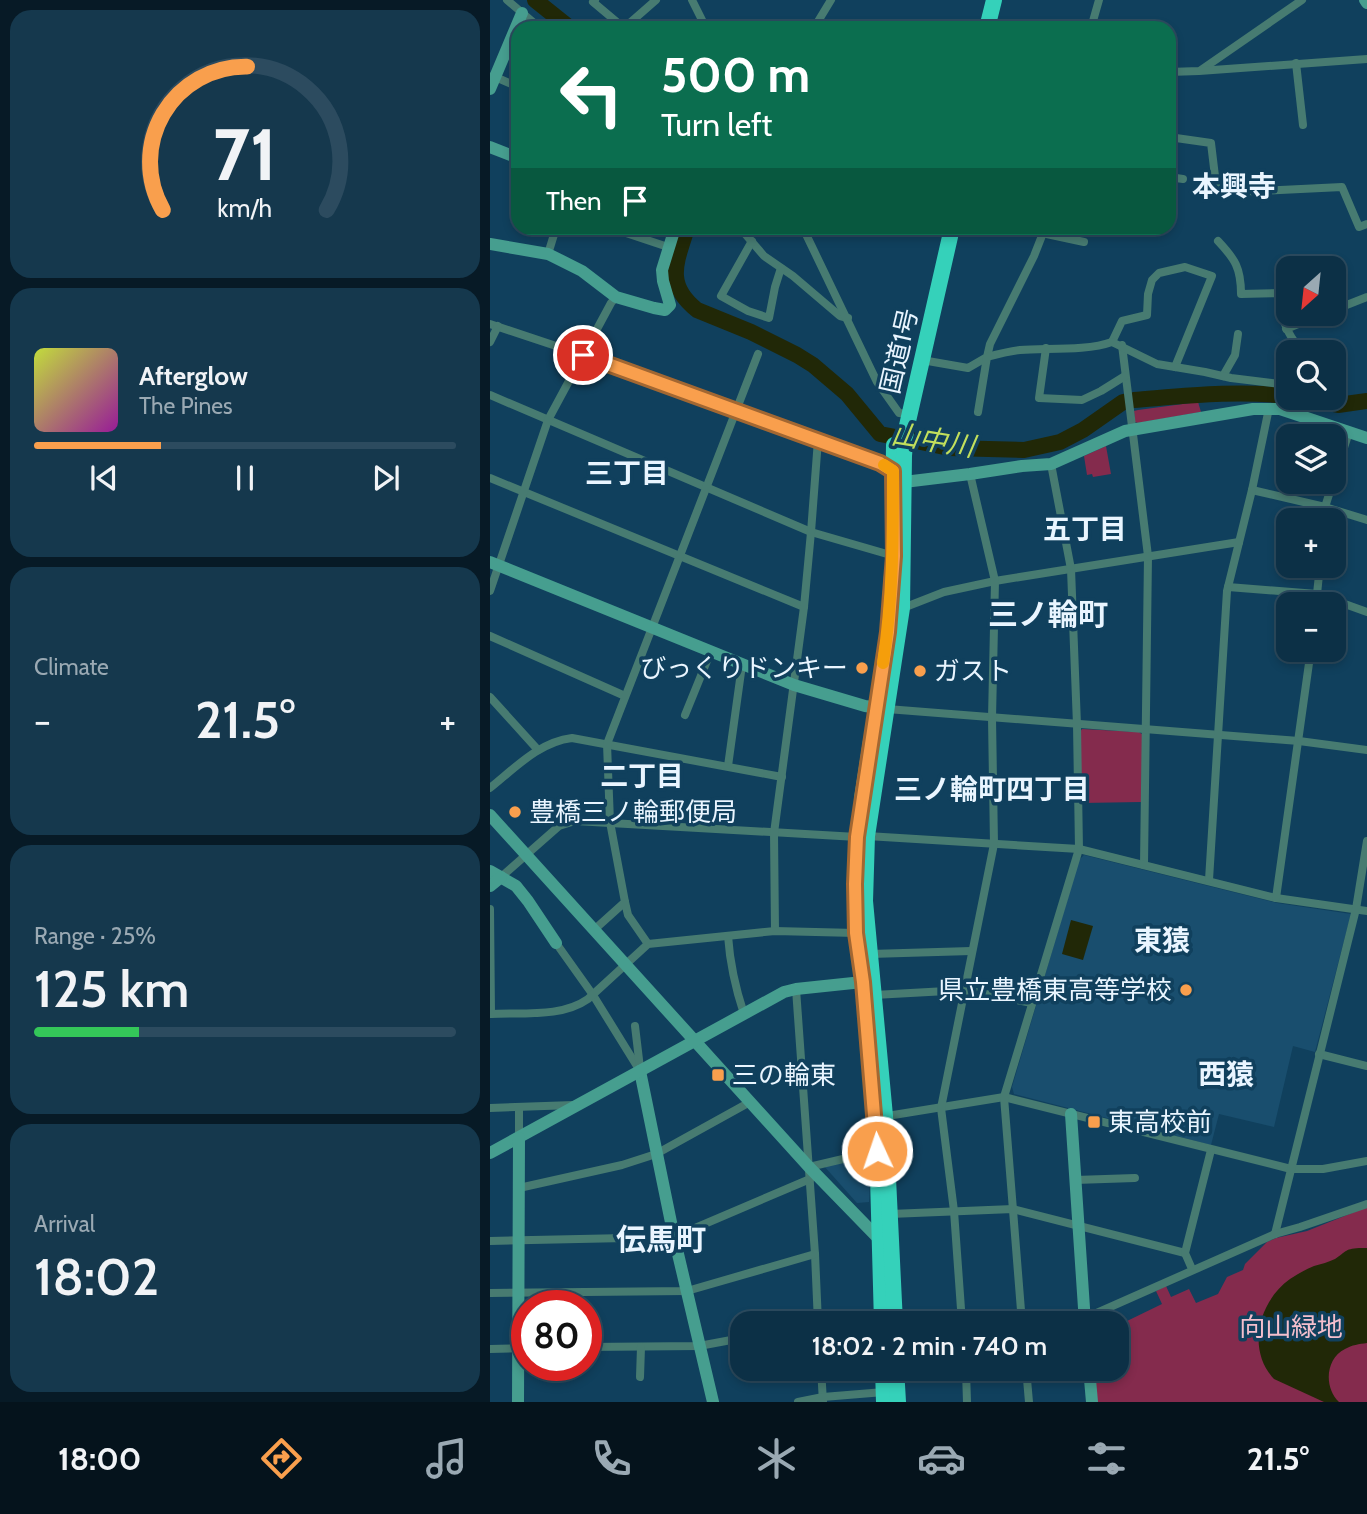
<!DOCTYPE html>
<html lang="en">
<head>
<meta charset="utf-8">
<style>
  body { margin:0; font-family:Cabin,"Noto Sans JP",sans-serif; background:#15384d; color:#f1f3f6; height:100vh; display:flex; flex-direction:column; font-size:26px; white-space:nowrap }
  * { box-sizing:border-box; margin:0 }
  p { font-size:23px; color:#9aa9b3 }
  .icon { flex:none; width:38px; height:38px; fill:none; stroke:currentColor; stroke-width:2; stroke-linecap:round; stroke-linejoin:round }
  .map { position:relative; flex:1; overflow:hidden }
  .panel { display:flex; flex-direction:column; gap:10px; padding:10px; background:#071a26; width:490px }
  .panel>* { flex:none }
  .guide { position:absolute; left:21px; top:21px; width:665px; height:214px; border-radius:21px; box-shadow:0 4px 10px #0003,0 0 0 2px #2c4b5f; background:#0b6e4f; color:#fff; overflow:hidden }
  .needle { width:46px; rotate:207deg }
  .fabs { position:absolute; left:786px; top:256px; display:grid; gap:14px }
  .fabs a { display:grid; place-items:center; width:70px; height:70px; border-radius:14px; background:#0c3046; box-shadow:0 4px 10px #0003,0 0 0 2px #2c4b5f; font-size:35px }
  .speed { position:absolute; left:21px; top:1290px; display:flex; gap:14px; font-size:35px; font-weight:700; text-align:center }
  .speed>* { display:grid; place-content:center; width:91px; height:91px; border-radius:50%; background:#0c3046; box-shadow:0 4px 10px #0003,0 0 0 2px #2c4b5f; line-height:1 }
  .speed .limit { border:10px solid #d22; background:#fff; color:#111 }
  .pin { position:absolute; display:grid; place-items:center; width:60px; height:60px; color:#fff; margin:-30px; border:4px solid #fff; border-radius:50%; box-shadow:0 2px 7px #0007 }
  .me { position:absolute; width:77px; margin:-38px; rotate:357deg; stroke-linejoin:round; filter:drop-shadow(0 0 5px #0008) }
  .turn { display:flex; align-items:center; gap:24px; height:147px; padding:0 35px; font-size:32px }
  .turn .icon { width:91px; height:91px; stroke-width:2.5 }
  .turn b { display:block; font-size:49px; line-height:60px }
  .then { display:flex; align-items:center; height:66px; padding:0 35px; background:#0003; gap:14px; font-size:26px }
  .big { font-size:52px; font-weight:600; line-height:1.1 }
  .panel .widget { flex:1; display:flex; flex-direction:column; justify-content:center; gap:10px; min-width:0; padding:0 24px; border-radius:21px; background:#15384d }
  .panel .dial { align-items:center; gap:0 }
  .dial svg { height:182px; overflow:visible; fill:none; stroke:#2c4b5f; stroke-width:7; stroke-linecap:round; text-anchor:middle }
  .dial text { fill:#f1f3f6; stroke:none }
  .song { display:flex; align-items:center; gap:21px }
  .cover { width:84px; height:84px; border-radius:10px; background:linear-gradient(135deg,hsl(70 70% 55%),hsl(300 70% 35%)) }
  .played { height:7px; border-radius:4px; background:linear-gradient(90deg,#f99f4d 30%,#2c4b5f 30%) }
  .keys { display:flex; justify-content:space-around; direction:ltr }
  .heat { display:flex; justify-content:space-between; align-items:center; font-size:38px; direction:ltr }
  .charge { height:10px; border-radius:5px; background:linear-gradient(90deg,#34c759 25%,#2c4b5f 0) }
  .trip { position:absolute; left:240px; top:1311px; width:399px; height:70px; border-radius:21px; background:#0c3046; box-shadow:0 4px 10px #0003,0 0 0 2px #2c4b5f; font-weight:600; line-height:70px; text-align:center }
  .menu { display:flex; height:112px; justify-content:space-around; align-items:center; background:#05131c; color:#9aa9b3 }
  .menu .icon { width:49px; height:49px }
  .menu .current { color:#f99f4d }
  .menu b { font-size:32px; color:#f1f3f6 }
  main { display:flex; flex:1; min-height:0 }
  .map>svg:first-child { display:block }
  .built { fill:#194e6e }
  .green { fill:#842b4d }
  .water { fill:#212807 }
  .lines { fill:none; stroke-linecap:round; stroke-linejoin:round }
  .river { stroke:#212807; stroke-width:16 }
  .street { stroke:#477b71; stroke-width:8 }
  .secondary { stroke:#469e8f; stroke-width:12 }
  .highway { stroke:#35d1ba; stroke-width:16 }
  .route-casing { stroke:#a26732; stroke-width:18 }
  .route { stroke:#f99f4d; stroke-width:12 }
  .slow { stroke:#f59e0b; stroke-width:12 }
  .poi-dot { fill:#f99f4d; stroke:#10405d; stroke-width:2.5 }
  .labels { text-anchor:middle; stroke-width:7; stroke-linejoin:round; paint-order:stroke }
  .street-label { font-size:26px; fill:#e9f5ff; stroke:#10405d }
  .poi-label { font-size:26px; fill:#e9f5ff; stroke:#10405d; text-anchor:start }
  .park-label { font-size:26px; fill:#f4bfcd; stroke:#10405d }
  .neighbourhood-label { font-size:28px; font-weight:bold; fill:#e9f5ff; stroke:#10405d }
  .water-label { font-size:28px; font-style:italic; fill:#c2df5c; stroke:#10405d }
  .quarter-label { font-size:30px; font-weight:bold; fill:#e9f5ff; stroke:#10405d }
</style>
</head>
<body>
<main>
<section class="panel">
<div class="widget dial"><svg viewBox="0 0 100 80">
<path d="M14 69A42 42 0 1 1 86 69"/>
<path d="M14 69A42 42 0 0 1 51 6" stroke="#f99f4d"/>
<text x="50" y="56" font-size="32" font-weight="700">71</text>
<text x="50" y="72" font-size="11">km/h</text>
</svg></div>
<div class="widget">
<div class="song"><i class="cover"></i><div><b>Afterglow</b><p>The Pines</p></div></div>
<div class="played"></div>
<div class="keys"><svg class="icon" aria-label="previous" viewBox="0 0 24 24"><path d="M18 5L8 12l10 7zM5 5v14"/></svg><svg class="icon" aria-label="pause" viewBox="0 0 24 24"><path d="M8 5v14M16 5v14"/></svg><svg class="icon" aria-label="next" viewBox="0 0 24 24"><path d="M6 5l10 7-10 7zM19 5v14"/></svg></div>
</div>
<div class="widget"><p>Climate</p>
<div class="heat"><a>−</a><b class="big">21.5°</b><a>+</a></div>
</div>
<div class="widget"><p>Range · 25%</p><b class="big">125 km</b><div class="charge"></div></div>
<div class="widget"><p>Arrival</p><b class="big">18:02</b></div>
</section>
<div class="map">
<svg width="877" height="1402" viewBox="0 0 877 1402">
  <rect width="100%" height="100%" fill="#10405d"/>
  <!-- built -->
  <g class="built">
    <path d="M 594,855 L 787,903 L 861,914 L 825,1052 L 803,1046 L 784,1127 L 729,1114 L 721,1145 L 524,1094 L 522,1087 L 589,860 Z"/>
    <path d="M 381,1157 L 379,1202 L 367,1203 L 334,1166 Z"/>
  </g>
  <!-- green -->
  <g class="green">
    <path d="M 708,402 L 711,412 L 648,423 L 645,422 L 644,411 L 648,410 Z"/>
    <path d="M 616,446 L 621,474 L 603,477 L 602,474 L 597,475 L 594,456 Z"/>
    <path d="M 592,729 L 649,732 L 653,735 L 651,802 L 592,803 L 590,732 Z"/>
    <path d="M 877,1207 L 877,1402 L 607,1402 L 605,1369 L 626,1368 L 627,1331 L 637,1321 L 672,1304 L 666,1291 L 676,1286 L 681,1297 L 699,1289 L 706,1303 L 728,1294 L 737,1277 L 753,1270 L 755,1264 L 777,1242 L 786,1238 L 817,1231 Z"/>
  </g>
  <!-- water -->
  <g class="water">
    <path d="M 581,920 L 603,926 L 593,960 L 572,954 Z"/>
    <path d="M 869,1248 L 877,1248 L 877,1343 C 869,1344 862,1345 855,1349 C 835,1359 834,1388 849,1402 L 834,1402 L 784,1379 C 756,1349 769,1301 800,1279 C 808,1274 816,1269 824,1266 C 831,1264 839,1262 845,1259 C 856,1252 854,1249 869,1248 Z"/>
  </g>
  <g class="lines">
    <!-- river -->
    <g class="river">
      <path d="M 45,0 L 80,28"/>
      <path d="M 197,228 C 187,261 174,284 207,310 L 261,332 L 307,355 L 323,365 L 357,394 L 390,434 L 426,441 L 459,448 L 534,450 L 570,442 L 593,430 L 633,402 L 644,400 C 695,396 747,390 798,396"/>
      <path d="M 809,397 L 848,405 L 877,401"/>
    </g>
    <!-- street -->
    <g class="street">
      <path d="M 17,0 L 50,28"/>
      <path d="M 105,0 L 103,2 L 134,28 L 166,0"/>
      <path d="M 202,0 L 216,28"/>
      <path d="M 324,28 L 341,0"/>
      <path d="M 601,28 L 609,0"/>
      <path d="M 806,63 L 813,125"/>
      <path d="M 711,70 L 812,0"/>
      <path d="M 679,72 L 709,71 L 877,59"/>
      <path d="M 3,76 L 28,87"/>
      <path d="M 679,137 L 721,143 L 727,193 L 852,187 L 869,227 L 877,224"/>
      <path d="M 679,177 L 693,179"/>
      <path d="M 121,228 L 178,247"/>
      <path d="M 250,228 L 274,256 L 303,276 L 350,316 L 358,318"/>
      <path d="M 313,228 L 387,382 L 409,413 L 420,414"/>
      <path d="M 638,228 L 650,231 L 650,228"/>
      <path d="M 552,233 L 594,242"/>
      <path d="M 262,241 L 231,296 L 258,311 L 279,318 L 285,287 L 291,268"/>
      <path d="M 728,241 C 745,259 751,268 751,294 L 792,293 C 792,322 794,329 812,352"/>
      <path d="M 58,254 L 66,228"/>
      <path d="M 844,310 L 877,297"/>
      <path d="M 0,324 L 93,355 L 390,463 L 403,471"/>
      <path d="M 796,329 L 835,313"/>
      <path d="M 0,342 L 8,326"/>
      <path d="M 622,342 L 632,321 L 657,315 L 658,294 L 662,280 L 669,273 L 695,267 L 722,276 L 685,367"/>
      <path d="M 632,345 L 658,556 L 654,865"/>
      <path d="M 556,348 L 549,398 L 592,400 L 611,391 L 635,376"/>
      <path d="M 432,360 L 478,368 L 497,357 L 500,344 L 544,256 L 555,228"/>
      <path d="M 733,376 L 745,355 L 748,334"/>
      <path d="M 844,389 L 845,391"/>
      <path d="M 0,395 L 321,532 L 404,556"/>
      <path d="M 488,412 L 497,357 C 508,354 519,351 530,350 C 557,348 597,351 622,342 L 667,364 L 715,372 L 741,378 L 798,385"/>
      <path d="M 0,478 L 314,607"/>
      <path d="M 762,490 L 835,507 L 877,520"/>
      <path d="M 834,520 L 835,507 L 859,432"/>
      <path d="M 738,587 L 827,594 L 877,612"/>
      <path d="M 0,591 L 58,420 L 121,303 L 126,297"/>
      <path d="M 828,604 L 827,594 L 830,565"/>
      <path d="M 413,608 L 454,592 L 505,581 L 749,542"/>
      <path d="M 0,636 L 135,696"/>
      <path d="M 0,697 L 48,750"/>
      <path d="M 397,709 L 809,741 L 877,750"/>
      <path d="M 195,715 L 221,651"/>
      <path d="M 238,766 L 252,665"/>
      <path d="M 0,788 C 25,768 49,742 82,738 L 292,777"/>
      <path d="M 377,836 L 589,849 L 786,898 L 877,911"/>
      <path d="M 11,877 L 69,826 L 85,821 L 367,837"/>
      <path d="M 719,880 L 737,591 L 762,490 L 779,408"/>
      <path d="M 786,898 L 821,649"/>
      <path d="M 135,902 L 138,915 L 158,944"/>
      <path d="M 0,909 L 1,1014"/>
      <path d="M 105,929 L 135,902 L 120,822 L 117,744 L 268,354"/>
      <path d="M 285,931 L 284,833 L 314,607 L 321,532 L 328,440"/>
      <path d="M 238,936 C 240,964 245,987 254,1014"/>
      <path d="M 66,943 L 103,995 L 150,1071"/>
      <path d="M 380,954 L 481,951"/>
      <path d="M 306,989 L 325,1254 L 328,1323"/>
      <path d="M 384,995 L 475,990 L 542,1003"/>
      <path d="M 0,1014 C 32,1012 71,1018 98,999 L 158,944 L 285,931 L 366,933"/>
      <path d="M 145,1026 L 150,1068"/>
      <path d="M 829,1054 L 877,1066"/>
      <path d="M 29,1107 L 29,1138"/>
      <path d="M 0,1108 L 84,1105"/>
      <path d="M 385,1118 L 514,1097 L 801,1169 L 833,1169 L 877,1161"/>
      <path d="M 319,1167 L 387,1151"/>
      <path d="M 585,1180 L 645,1178"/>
      <path d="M 29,1188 L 132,1165 L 166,1154 L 260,1102"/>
      <path d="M 400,1214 L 523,1209 L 695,1253"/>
      <path d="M 785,1234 L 866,909 L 877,841"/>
      <path d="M 0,1241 L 184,1237 L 320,1179"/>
      <path d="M 702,1269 L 695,1253 L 721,1150"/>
      <path d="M 0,1293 L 197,1291 L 325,1254"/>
      <path d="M 472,1323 L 464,1211 L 451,1108 L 504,844 L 502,718 L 505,581 L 480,474"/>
      <path d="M 532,1323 L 514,1097 L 589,849 L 587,725 L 581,569 L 561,464"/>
      <path d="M 584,1323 L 785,1234 L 810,1227 L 877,1204"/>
      <path d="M 96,1347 L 209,1346 L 252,1338"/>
      <path d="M 0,1349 L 37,1348"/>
      <path d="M 331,1368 L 333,1402"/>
      <path d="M 536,1368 L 539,1402"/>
      <path d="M 476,1371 L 477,1402"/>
      <path d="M 150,1377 L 151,1347"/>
      <path d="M 406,1377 L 476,1374 L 487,1368"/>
      <path d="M 308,1402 L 333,1397 L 394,1392"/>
    </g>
    <!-- secondary -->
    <g class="secondary">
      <path d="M 875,0 L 877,3"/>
      <path d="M 0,89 L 32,13"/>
      <path d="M 0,147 L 28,158"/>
      <path d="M 0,244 L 58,254 L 92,271 L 126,297 L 164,308 L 175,310 L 180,305 L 173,281 L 172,270 L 185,228"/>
      <path d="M 414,482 L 480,474 L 532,466 L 561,464 L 635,431 L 763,409 L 790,409 L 877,438"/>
      <path d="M 0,562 L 304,685 L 375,706 L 397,709"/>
      <path d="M 0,815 L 319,1167 L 390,1240 L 394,1241"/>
      <path d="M 0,871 L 26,886 L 38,901 L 66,943"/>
      <path d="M 0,886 L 11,877"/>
      <path d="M 150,1071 L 184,1237 L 223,1402"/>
      <path d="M 581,1114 L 595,1323"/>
      <path d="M 0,1153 L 294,992 L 306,989 L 382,981"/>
      <path d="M 599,1368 L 602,1402"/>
      <path d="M 28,1402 L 29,1138"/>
    </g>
    <!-- highway -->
    <g class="highway">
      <path d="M 497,28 L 504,0"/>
      <path d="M 403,517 L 404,445"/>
      <path d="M 398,636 L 402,575"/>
      <path d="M 372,799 L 381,741"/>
      <path d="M 366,908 L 366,933 L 370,962"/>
      <path d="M 388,1177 L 392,1323"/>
      <path d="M 405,1323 L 395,1116 L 375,901 L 377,836 L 412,608 L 414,456 L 416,430 L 462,228"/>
      <path d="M 393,1368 L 394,1402"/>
      <path d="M 406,1368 L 408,1402"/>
    </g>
  </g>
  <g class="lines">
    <!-- route casing -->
    <g class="route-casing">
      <path id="route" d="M 93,355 L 390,463 L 403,471 L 404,556 L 398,632 L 367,837 L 365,884 L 366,933 L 373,982 L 387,1151"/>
    </g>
    <!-- route -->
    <use href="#route" class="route"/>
    <!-- slow -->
    <path class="slow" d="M 393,663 C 403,598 403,537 403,471 L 394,465"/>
  </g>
  <!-- markers -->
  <g class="poi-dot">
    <circle cx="372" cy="668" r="7"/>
    <circle cx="430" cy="671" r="7"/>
    <circle cx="25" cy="812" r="7"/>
    <circle cx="696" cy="990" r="7"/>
    <rect x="221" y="1068" width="14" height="14" rx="3.5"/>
    <rect x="597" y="1115" width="14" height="14" rx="3.5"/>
  </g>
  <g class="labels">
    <!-- street labels -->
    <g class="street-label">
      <text transform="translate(409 351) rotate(-77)" y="9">国道1号</text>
    </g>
    <!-- poi labels -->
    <g class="poi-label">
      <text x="358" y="677" text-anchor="end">びっくりドンキー</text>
      <text x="444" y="680">ガスト</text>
      <text x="39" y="821">豊橋三ノ輪郵便局</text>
      <text x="682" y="999" text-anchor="end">県立豊橋東高等学校</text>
      <text x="242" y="1084">三の輪東</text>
      <text x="618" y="1131">東高校前</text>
    </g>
    <!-- park labels -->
    <g class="park-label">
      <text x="801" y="1336">向山緑地</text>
    </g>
    <!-- neighbourhood labels -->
    <g class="neighbourhood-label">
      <text x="744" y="196">本興寺</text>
      <text x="137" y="483">三丁目</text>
      <text x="595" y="539">五丁目</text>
      <text x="152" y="786">二丁目</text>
      <text x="502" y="799">三ノ輪町四丁目</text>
      <text x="672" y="950">東猿</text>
      <text x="736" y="1084">西猿</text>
    </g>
    <!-- water labels -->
    <g class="water-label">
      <text transform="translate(443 440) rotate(9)" y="10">山中川</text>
    </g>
    <!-- quarter labels -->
    <g class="quarter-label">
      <text x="558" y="625">三ノ輪町</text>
      <text x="171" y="1250">伝馬町</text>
    </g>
  </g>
</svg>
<div class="fabs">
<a><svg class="needle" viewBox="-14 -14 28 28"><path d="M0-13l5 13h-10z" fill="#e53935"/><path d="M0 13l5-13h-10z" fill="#9aa9b3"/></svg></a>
<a><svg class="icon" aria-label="search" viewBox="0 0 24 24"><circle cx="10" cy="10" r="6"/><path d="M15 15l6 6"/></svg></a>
<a><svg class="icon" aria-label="layers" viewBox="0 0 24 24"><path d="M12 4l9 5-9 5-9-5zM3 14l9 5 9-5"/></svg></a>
<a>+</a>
<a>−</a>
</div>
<div class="speed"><div class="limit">80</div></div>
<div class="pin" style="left:93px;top:355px;background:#d93025"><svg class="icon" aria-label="arrive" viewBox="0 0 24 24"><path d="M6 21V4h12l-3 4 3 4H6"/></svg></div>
<svg class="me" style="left:387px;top:1151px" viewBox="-20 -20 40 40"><circle r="17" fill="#f99f4d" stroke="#fff" stroke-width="3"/><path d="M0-11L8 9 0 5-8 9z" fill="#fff"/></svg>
<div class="trip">18:02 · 2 min · 740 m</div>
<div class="guide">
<div class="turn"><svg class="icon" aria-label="left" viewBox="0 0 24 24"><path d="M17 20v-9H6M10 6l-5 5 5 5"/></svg><div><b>500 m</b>Turn left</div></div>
<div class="then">Then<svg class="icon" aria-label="arrive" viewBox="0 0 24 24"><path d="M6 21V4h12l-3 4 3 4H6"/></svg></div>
</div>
</div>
</main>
<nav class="menu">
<b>18:00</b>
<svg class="icon current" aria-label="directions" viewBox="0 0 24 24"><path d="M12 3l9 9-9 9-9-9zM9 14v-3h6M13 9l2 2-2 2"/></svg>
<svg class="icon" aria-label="music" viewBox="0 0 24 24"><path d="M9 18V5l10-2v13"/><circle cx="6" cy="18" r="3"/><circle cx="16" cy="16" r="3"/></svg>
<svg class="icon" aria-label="phone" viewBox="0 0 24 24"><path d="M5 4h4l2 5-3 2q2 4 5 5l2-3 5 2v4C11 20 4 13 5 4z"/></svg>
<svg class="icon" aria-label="climate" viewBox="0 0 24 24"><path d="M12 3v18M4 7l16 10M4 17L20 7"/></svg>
<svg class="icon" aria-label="car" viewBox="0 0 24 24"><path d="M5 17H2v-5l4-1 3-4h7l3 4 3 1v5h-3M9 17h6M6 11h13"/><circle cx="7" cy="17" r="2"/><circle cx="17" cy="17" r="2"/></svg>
<svg class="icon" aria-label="filters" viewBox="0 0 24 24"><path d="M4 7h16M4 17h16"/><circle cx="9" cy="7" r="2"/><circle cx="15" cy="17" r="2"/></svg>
<b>21.5°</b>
</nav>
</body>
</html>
